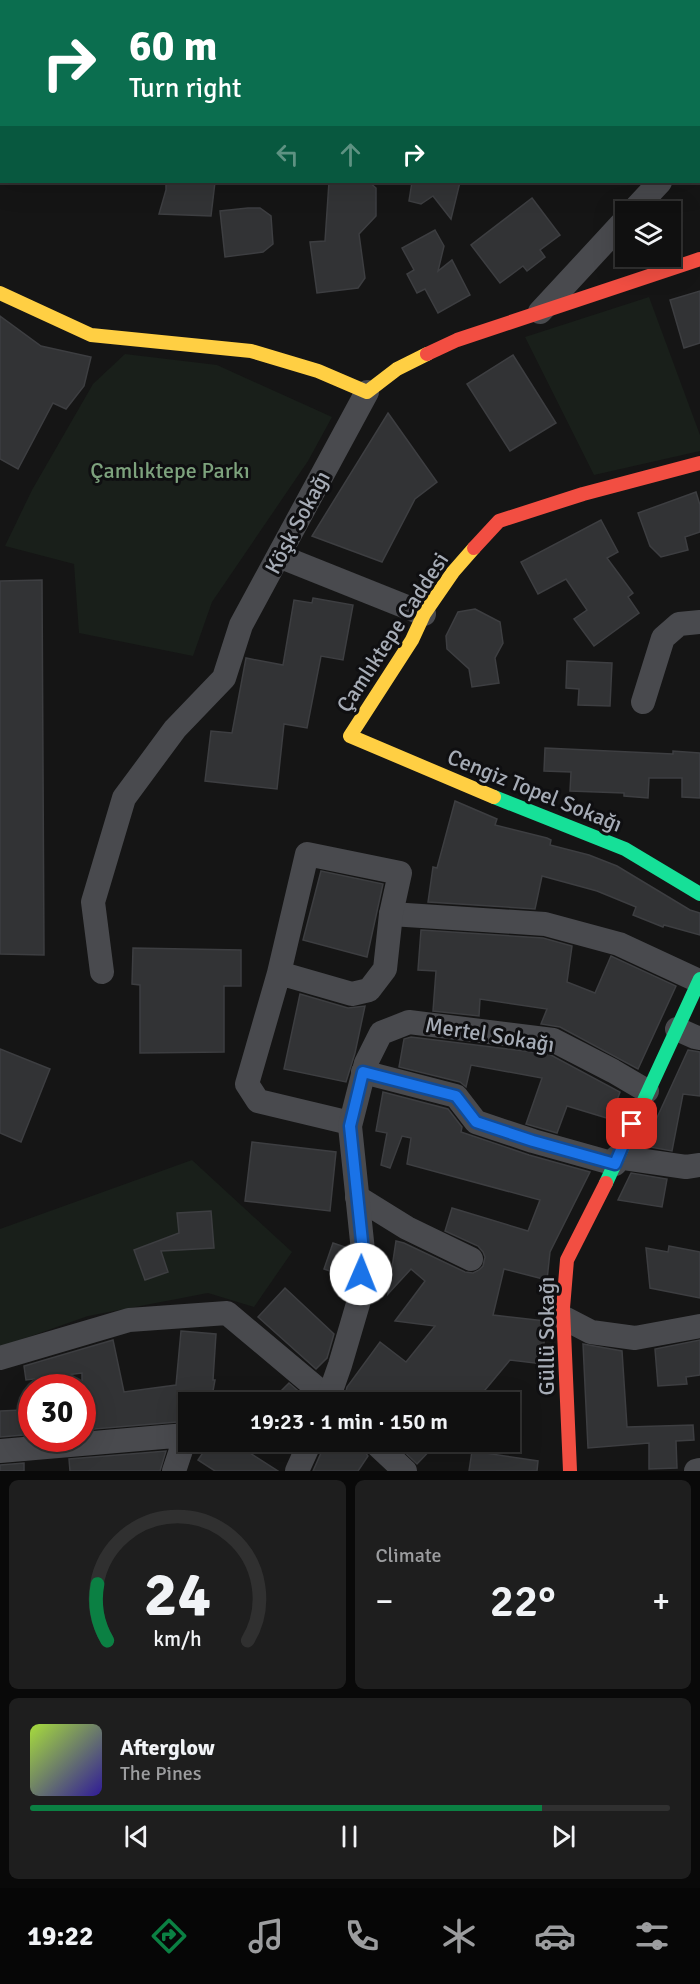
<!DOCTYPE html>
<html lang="en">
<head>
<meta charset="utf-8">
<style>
  body { margin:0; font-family:Signika,sans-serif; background:#1e1e1e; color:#f1f3f6; height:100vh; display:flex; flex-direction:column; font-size:22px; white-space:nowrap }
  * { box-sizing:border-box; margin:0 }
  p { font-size:20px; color:#9c9d9f }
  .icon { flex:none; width:33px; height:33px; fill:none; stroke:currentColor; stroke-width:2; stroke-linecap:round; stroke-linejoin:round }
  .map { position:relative; height:1471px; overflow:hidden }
  .sheet { display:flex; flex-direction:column; gap:9px; padding:9px; background:#090909; flex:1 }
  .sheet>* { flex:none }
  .banner { position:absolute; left:0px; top:0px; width:700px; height:183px; box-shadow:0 6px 24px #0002,0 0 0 2px #303030; background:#0b6e4f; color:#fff; overflow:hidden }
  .fabs { position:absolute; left:615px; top:201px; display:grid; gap:12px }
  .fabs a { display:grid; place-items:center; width:66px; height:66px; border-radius:0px; background:#101010; box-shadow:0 6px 24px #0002,0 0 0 2px #303030; font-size:30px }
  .speed { position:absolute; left:18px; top:1374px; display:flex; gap:12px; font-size:30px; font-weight:700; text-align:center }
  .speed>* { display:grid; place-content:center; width:78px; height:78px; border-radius:50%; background:#101010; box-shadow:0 6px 24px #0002,0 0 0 2px #303030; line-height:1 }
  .speed .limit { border:9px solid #d22; background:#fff; color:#111 }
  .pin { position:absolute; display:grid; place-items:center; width:51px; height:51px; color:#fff; margin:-26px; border-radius:12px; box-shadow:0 3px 9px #0006 }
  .me { position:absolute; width:66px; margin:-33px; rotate:1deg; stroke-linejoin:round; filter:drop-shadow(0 0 4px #0008) }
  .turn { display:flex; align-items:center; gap:21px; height:126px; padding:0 30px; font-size:27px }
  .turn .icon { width:78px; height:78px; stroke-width:2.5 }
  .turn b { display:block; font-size:42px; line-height:51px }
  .lanes { display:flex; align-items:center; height:57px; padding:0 30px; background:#0003; justify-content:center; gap:30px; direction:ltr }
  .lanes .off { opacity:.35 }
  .big { font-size:45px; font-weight:600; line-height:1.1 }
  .sheet .tile { flex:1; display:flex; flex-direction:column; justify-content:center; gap:9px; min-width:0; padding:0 21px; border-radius:9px; background:#1e1e1e }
  .sheet .dial { align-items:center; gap:0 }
  .dial svg { height:156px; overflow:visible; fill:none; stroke:#303030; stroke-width:7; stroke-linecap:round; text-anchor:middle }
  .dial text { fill:#f1f3f6; stroke:none }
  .song { display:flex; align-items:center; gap:18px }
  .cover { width:72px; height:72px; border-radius:9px; background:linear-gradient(135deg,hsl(80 70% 55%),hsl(250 70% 35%)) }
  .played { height:6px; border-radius:3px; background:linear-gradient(90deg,#0b8043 80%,#303030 80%) }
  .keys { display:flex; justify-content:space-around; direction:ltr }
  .heat { display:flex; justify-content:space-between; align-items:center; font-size:33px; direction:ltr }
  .sheet .tiles { flex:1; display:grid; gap:9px; grid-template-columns:1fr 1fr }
  .tile:last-child { grid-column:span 2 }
  .trip { position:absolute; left:178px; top:1392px; width:342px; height:60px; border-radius:0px; background:#101010; box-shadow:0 6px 24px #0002,0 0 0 2px #303030; font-weight:600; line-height:60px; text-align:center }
  .tabs { display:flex; height:96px; justify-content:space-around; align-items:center; background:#060606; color:#9c9d9f }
  .tabs .icon { width:42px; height:42px }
  .tabs .current { color:#0b8043 }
  .tabs b { font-size:27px; color:#f1f3f6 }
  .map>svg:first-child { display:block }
  .green { fill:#191f1a }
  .building { fill:#323335; stroke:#3d3e41; stroke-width:1.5 }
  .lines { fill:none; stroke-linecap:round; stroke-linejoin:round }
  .street { stroke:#494a4e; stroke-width:24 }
  .fast { stroke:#16e098; stroke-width:14 }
  .slow { stroke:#ffcf43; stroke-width:14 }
  .jam { stroke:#f24e42; stroke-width:14 }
  .route-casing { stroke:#114b97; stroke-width:15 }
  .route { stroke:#1a73e8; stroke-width:10 }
  .labels { text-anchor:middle; stroke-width:6; stroke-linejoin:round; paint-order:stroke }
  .park-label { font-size:22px; fill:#7da27d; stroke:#0f0f11 }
  .street-label { font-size:22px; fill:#a6acb6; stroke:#0f0f11 }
</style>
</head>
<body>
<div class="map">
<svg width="700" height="1471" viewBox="0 0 700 1471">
  <rect width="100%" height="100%" fill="#151515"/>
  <!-- green -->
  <g class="green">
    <path d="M 649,297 L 700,435 L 700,451 L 594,475 L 525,337 Z"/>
    <path d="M 125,354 L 217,365 L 332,417 L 308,461 L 212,602 L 193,656 L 79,633 L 74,564 L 5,546 L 32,490 L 93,384 Z"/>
    <path d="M 192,1160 L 292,1252 L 254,1307 L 208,1293 L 88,1316 L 0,1347 L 0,1229 Z"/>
  </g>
  <!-- building -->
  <g class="building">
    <path d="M 166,182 L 215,182 L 211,216 L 159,214 L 166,190 Z"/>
    <path d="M 329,182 L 369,182 L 376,188 L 376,216 L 359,234 L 365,278 L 358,288 L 317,293 L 310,242 L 325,241 Z"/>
    <path d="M 412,182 L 460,182 L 451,219 L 433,196 L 421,204 L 409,201 Z"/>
    <path d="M 532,198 L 560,235 L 540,250 L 545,257 L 527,271 L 523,266 L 500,283 L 471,245 Z"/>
    <path d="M 248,208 L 260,208 L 271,216 L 273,244 L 263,252 L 225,257 L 220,211 Z"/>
    <path d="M 435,230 L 444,246 L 438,271 L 452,260 L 470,295 L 438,313 L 425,289 L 417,293 L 407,274 L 414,270 L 402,248 Z"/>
    <path d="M 700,291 L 700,343 L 684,348 L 670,300 Z"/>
    <path d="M 0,316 L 41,346 L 91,357 L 84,386 L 66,409 L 53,403 L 18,469 L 0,459 Z"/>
    <path d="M 513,355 L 556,423 L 510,451 L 467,384 Z"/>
    <path d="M 388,413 L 437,482 L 415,499 L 382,562 L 312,536 Z"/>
    <path d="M 696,492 L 700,505 L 700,532 L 685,537 L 688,550 L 661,557 L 650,546 L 638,513 Z"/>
    <path d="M 601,520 L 618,552 L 607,558 L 633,593 L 628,597 L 639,613 L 594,646 L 574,619 L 587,610 L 566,579 L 538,594 L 521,562 Z"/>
    <path d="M 42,580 L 44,955 L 0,954 L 0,581 Z"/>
    <path d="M 313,598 L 353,605 L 343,660 L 321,656 L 307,728 L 284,724 L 277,789 L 205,781 L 211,731 L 232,733 L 246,658 L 283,665 L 294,600 L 312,603 Z"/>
    <path d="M 475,609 L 500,622 L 503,643 L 495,658 L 499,683 L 472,687 L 469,669 L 447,649 L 446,636 L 458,612 Z"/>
    <path d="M 567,661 L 612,663 L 610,706 L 578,705 L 579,689 L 566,688 Z"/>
    <path d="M 545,748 L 673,754 L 673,751 L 700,753 L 700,798 L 682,797 L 682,778 L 649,778 L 648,798 L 624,796 L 624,793 L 570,791 L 571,772 L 544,771 Z"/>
    <path d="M 455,801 L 497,819 L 495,825 L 547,838 L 551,840 L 550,845 L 589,855 L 617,866 L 690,910 L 700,913 L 700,935 L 664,925 L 663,927 L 633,915 L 636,907 L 597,891 L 542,876 L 535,909 L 428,902 L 433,867 L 437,868 Z"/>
    <path d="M 321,871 L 383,884 L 367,957 L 303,940 Z"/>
    <path d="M 421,930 L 543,938 L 572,946 L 567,982 L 595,993 L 611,956 L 676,986 L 638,1069 L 560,1027 L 541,1024 L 547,1009 L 480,999 L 479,1016 L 433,1011 L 436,971 L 418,970 Z"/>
    <path d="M 133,948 L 241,950 L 241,986 L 224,986 L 224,1052 L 140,1053 L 140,985 L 132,984 Z"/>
    <path d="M 300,994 L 348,1008 L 365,1006 L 355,1053 L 346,1082 L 284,1069 Z"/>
    <path d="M 411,1037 L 549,1054 L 620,1092 L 610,1119 L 567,1106 L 557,1133 L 526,1124 L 542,1078 L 471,1065 L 466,1087 L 460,1082 L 399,1067 L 404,1039 Z"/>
    <path d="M 0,1049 L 50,1069 L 21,1142 L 0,1133 Z"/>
    <path d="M 688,1050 L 700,1052 L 700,1096 L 683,1094 L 672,1151 L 644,1146 Z"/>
    <path d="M 383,1092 L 448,1109 L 462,1127 L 461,1132 L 529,1155 L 590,1172 L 550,1252 L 547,1280 L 504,1269 L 493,1315 L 545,1321 L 543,1364 L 510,1360 L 475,1402 L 347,1402 L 345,1395 L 347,1387 L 380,1342 L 406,1362 L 435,1326 L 395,1321 L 425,1281 L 411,1269 L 388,1294 L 396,1241 L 404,1243 L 465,1272 L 473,1273 L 479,1270 L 483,1266 L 485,1257 L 483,1252 L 478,1246 L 445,1231 L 452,1208 L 528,1231 L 540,1200 L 407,1164 L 411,1138 L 402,1136 L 390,1168 L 381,1165 L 387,1133 L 376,1131 Z"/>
    <path d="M 252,1142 L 336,1152 L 330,1211 L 245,1201 Z"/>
    <path d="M 631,1173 L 667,1179 L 662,1207 L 618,1200 Z"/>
    <path d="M 211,1211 L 214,1248 L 161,1251 L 168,1272 L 145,1280 L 134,1250 L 179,1233 L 177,1213 Z"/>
    <path d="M 333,1243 L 348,1248 L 347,1277 L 324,1269 Z"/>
    <path d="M 669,1246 L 700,1252 L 700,1298 L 650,1288 L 646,1248 L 668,1252 Z"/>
    <path d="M 285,1288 L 334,1334 L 327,1358 L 316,1369 L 258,1317 Z"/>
    <path d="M 181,1331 L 216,1334 L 213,1380 L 215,1380 L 211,1402 L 189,1402 L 189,1421 L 82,1430 L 82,1373 L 26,1380 L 24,1366 L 113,1340 L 124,1392 L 176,1385 Z"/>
    <path d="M 700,1340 L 700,1375 L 686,1377 L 687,1384 L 658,1386 L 655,1349 Z"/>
    <path d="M 583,1344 L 622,1351 L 627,1427 L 693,1425 L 694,1440 L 676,1441 L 677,1468 L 649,1469 L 649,1443 L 588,1448 Z"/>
    <path d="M 289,1383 L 311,1402 L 270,1402 Z"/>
    <path d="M 22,1410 L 23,1435 L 0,1437 L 0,1411 Z"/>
    <path d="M 210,1442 L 233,1442 L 278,1471 L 215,1471 L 198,1460 Z"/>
    <path d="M 329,1442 L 360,1442 L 361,1447 L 368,1456 L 358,1471 L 313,1471 L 321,1453 Z"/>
    <path d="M 394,1442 L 438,1442 L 417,1464 Z"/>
    <path d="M 166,1451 L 160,1471 L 70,1471 L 69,1459 Z"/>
    <path d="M 472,1451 L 538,1461 L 537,1471 L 469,1471 Z"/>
    <path d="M 24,1463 L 24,1471 L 0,1471 L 0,1465 Z"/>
  </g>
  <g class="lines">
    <!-- street -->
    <g class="street">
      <path d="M 5,0 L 6,2"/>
      <path d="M 138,2 L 139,0"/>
      <path d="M 614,2 L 615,0"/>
      <path d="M 699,154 L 700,154"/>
      <path d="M 632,212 L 660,182"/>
      <path d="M 540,312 L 626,219"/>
      <path d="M 279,556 L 424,614"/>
      <path d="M 643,702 L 663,638 L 679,624 L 700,622"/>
      <path d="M 391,914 L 545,924 L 619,944 L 699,981"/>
      <path d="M 102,972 L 93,902 L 124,798 L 175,729 L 224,678 L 241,625 L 367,392"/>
      <path d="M 279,973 L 307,854 L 400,873 L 391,914 L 385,969 L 369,990 L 352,994 L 279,973 L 247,1084 L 258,1101 L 350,1123"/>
      <path d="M 677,1029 L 695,1037 L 700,1038"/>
      <path d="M 363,1072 L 456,1096 L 476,1122 L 533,1141 L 615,1164"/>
      <path d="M 617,1157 L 686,1167 L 700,1165"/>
      <path d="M 357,1197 L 407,1228 L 471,1259"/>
      <path d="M 564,1318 L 591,1332 L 635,1338 L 700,1326"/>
      <path d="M 0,1358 L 129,1320 L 227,1313 L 333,1402"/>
      <path d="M 327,1402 L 340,1365 L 360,1297 L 363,1251 L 350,1126 L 366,1063 L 381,1033 L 409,1022 L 553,1040 L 613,1071 L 647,1091"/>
      <path d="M 374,1442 L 405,1471"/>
      <path d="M 0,1451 L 186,1435 L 174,1471"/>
      <path d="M 297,1471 L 310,1442"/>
      <path d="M 696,1471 L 700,1470"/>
    </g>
    <!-- fast -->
    <g class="fast">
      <path d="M 494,797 L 625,849 L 700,894"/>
      <path d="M 606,1183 L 700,979"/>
    </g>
    <!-- slow -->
    <g class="slow">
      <path d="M 0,293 L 91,335 L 251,351 L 318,371 L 367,392 L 397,369 L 427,354"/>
      <path d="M 474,548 L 453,572 L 424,614 L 412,640 L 350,736 L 494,797"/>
    </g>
    <!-- jam -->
    <g class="jam">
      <path d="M 427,354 L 457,340 L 700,259"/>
      <path d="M 474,548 L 499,521 L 583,494 L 700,463"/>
      <path d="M 570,1471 L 563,1308 L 567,1260 L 606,1183"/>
    </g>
  </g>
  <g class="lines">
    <!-- route casing -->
    <g class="route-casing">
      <path id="route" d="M 361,1274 L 363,1251 L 350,1126 L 363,1072 L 456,1096 L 476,1122 L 533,1141 L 615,1164 L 632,1124"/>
    </g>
    <!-- route -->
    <use href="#route" class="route"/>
  </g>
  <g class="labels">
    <!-- park labels -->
    <g class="park-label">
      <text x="170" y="478">Çamlıktepe Parkı</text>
    </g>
    <!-- street labels -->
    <g class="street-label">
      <text transform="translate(297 522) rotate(-62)" y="8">Köşk Sokağı</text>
      <text transform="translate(392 632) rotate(-57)" y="8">Çamlıktepe Caddesi</text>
      <text transform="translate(535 790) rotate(22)" y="8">Cengiz Topel Sokağı</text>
      <text transform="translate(490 1034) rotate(9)" y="8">Mertel Sokağı</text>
      <text transform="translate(546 1336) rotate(-90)" y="8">Güllü Sokağı</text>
    </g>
  </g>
</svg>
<div class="fabs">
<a><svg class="icon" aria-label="layers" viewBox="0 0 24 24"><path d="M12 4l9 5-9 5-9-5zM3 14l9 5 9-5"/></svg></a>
</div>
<div class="speed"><div class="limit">30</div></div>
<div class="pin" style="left:632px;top:1124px;background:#d93025"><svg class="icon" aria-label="arrive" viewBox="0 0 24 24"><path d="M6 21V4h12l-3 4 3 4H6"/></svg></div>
<svg class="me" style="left:361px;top:1274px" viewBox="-20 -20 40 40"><circle r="19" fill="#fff"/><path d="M0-13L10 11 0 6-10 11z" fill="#1a73e8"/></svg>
<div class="trip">19:23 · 1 min · 150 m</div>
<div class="banner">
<div class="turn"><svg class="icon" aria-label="right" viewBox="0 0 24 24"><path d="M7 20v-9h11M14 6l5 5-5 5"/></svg><div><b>60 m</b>Turn right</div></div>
<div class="lanes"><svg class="icon off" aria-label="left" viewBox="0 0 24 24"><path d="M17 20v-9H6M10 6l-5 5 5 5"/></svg><svg class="icon off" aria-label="ahead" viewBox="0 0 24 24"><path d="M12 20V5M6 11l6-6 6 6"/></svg><svg class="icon" aria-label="right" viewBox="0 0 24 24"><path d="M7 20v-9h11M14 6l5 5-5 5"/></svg></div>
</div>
</div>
<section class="sheet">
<div class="tiles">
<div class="tile dial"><svg viewBox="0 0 100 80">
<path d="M14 69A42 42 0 1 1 86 69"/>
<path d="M14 69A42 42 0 0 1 9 40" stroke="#0b8043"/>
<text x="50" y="56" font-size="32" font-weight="700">24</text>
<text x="50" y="72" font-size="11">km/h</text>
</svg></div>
<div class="tile"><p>Climate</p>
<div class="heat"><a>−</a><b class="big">22°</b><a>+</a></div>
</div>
<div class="tile">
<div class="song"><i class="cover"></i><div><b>Afterglow</b><p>The Pines</p></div></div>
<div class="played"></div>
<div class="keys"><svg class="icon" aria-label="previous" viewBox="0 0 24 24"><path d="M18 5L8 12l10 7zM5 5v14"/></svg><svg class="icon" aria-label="pause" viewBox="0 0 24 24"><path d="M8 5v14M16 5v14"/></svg><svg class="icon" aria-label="next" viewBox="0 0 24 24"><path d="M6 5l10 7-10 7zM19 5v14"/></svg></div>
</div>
</div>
</section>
<nav class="tabs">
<b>19:22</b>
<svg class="icon current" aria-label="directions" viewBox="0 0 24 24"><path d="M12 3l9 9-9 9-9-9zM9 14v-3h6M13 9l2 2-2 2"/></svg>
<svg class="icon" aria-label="music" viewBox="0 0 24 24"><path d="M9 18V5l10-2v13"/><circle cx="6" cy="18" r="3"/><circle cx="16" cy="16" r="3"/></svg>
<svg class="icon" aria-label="phone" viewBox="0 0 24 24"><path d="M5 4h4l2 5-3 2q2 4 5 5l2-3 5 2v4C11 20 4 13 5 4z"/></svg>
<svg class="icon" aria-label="climate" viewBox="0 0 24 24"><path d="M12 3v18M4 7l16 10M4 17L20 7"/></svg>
<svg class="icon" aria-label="car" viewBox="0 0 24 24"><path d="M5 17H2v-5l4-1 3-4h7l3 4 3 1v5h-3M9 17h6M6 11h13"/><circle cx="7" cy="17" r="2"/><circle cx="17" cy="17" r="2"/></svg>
<svg class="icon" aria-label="filters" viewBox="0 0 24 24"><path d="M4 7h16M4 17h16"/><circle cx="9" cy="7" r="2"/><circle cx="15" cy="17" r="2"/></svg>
</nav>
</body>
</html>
